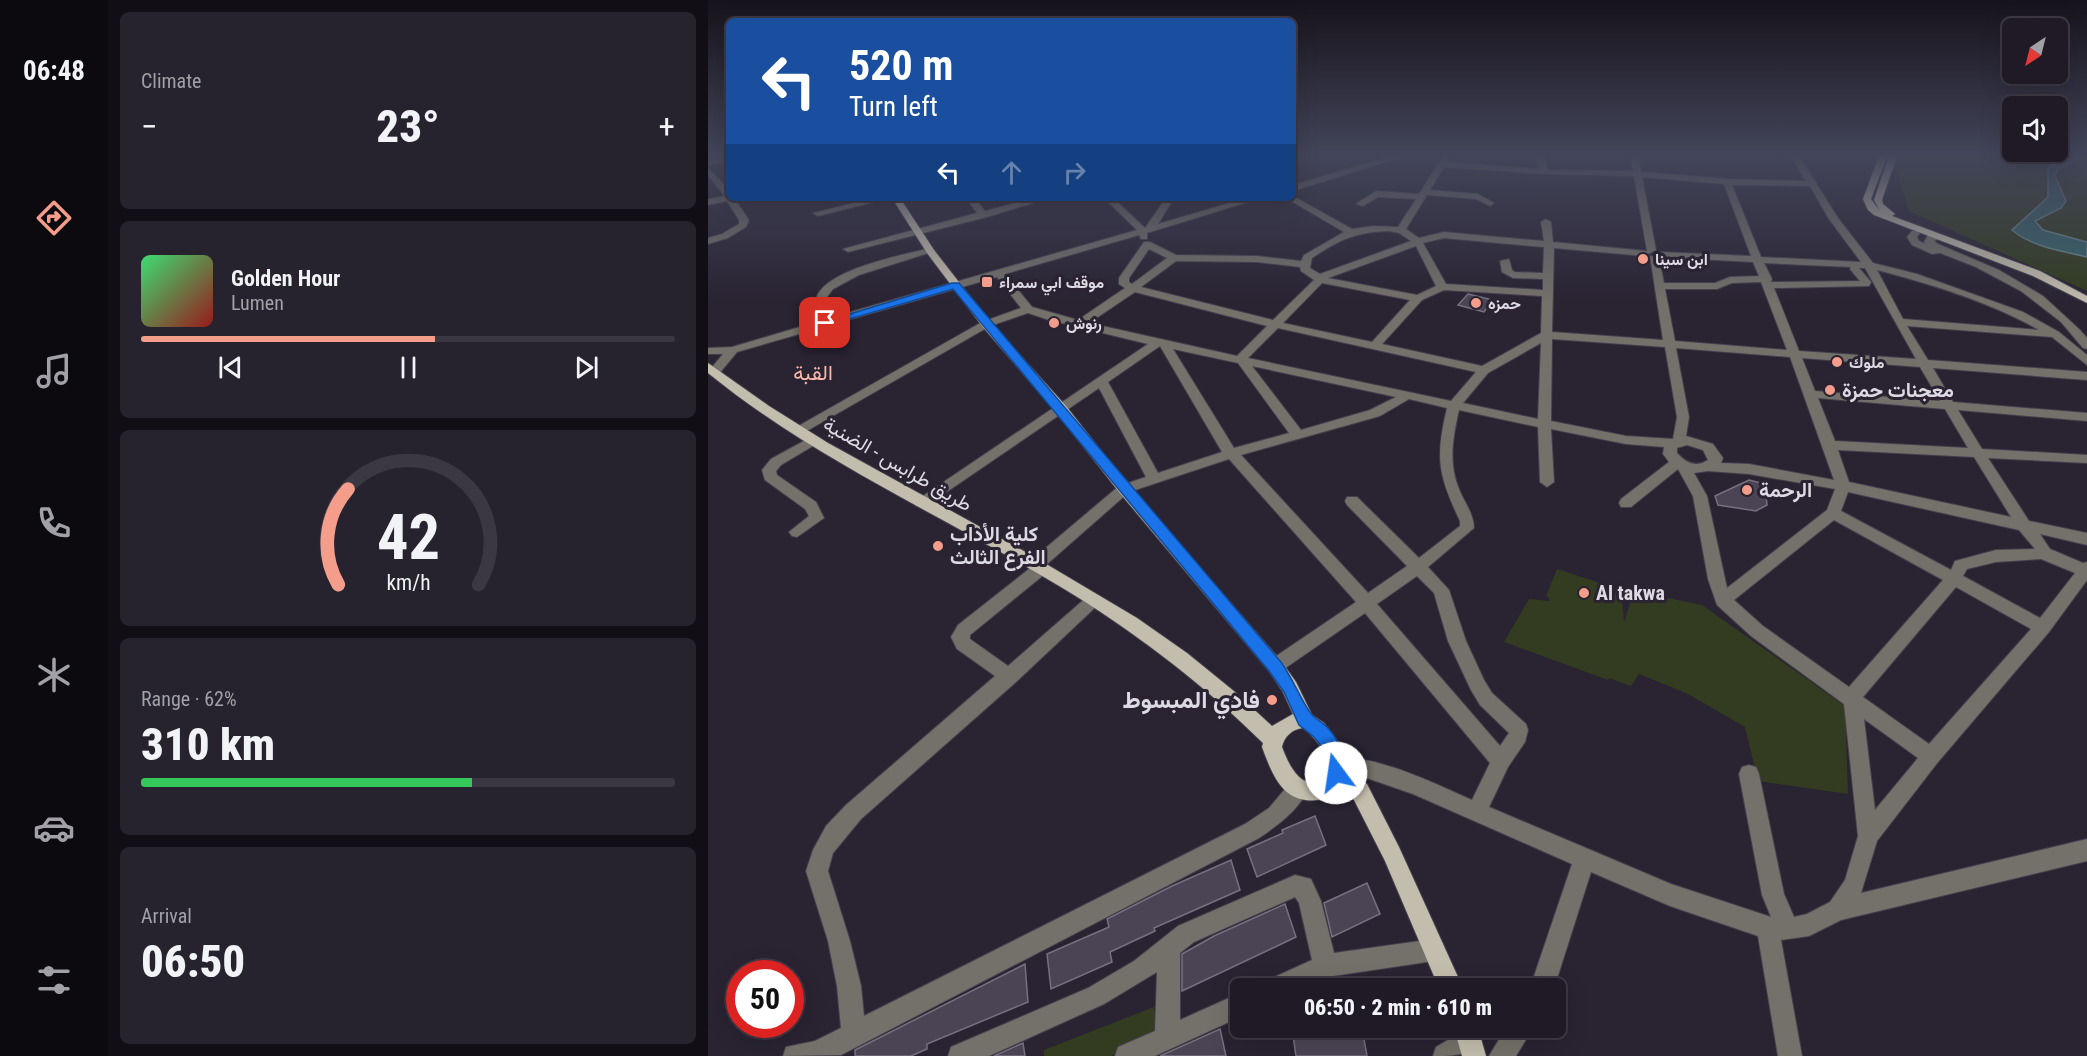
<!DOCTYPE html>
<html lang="en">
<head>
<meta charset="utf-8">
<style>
  body { margin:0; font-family:"Roboto Condensed",Vazirmatn,sans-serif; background:#27232e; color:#f1f3f6; height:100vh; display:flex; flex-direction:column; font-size:22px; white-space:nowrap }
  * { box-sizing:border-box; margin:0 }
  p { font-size:20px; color:#a1a1a7 }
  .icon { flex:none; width:33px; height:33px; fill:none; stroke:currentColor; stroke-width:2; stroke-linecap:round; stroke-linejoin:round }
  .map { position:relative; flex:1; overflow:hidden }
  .details { display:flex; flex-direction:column; gap:12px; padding:12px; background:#110e15; width:600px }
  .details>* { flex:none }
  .banner { position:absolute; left:18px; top:18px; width:570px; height:183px; border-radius:9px; box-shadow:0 6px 24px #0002,0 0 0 2px #3c3843; background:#1a4fa0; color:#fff; overflow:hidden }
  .needle { width:39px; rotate:215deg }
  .controls { position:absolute; left:1294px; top:18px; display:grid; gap:12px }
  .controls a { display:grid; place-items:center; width:66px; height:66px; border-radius:9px; background:#1f1a26; box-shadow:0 6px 24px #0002,0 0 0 2px #3c3843; font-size:30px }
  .speed { position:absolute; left:18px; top:960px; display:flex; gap:12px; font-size:30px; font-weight:700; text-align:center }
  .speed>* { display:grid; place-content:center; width:78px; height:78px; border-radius:50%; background:#1f1a26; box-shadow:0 6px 24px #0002,0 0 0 2px #3c3843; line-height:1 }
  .speed .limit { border:9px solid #d22; background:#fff; color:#111 }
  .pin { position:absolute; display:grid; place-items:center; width:51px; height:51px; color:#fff; margin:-26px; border-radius:12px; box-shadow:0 3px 9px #0006 }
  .me { position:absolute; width:66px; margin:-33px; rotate:346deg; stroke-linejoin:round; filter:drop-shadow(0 0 4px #0008) }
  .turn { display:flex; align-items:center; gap:21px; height:126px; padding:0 24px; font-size:27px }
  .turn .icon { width:78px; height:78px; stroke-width:2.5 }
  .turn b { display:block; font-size:42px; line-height:51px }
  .lanes { display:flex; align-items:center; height:57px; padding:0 24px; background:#0003; justify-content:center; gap:30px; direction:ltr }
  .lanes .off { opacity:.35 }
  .big { font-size:45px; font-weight:800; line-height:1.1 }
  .details .widget { flex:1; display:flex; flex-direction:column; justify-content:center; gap:9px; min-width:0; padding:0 21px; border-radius:9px; background:#27232e }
  .details .dial { align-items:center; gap:0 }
  .dial svg { height:156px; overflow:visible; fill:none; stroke:#3c3843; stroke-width:7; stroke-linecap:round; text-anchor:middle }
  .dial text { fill:#f1f3f6; stroke:none }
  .song { display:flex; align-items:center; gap:18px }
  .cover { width:72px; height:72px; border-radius:9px; background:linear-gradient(135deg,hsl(140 70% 55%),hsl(0 70% 35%)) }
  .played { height:6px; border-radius:3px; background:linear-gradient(90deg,#f49d8b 55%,#3c3843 55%) }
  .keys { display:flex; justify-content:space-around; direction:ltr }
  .heat { display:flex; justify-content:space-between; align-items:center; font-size:33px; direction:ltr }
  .charge { height:9px; border-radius:4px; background:linear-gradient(90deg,#34c759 62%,#3c3843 0) }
  .trip { position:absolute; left:522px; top:978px; width:336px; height:60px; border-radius:9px; background:#1f1a26; box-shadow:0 6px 24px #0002,0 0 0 2px #3c3843; font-weight:800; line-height:60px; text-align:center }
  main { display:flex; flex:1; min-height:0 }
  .dock { display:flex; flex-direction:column; width:108px; justify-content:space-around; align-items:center; background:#0c0a0f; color:#a1a1a7 }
  .dock .icon { width:42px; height:42px }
  .dock .active { color:#f49d8b }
  .dock b { font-size:27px; color:#f1f3f6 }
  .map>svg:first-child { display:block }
  .green { fill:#333c20 }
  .water { fill:#37656a; stroke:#69888f; stroke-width:1.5 }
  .building { fill:#4b4454; stroke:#777081; stroke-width:1.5 }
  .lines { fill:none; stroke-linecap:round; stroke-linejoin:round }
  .minor-casing { stroke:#46404e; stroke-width:2 }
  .major-casing { stroke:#46404e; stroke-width:2 }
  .minor { fill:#74716a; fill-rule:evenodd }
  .major { fill:#c3bdad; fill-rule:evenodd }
  .route { fill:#1a73e8; stroke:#114b97; stroke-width:1.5 }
  .poi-dot { fill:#f49d8b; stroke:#292332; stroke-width:2 }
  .labels { text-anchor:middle; stroke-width:6; stroke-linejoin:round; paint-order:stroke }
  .far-poi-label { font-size:16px; font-weight:bold; fill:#dedae4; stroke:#292332; text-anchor:start }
  .poi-label { font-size:20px; font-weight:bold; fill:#dedae4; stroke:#292332; text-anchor:start }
  .street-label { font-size:20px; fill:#dedae4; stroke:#292332 }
  .neighbourhood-label { font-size:21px; fill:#fab7a9; stroke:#292332 }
  .near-poi-label { font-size:24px; font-weight:bold; fill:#dedae4; stroke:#292332; text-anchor:end }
</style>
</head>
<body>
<main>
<nav class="dock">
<b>06:48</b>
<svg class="icon active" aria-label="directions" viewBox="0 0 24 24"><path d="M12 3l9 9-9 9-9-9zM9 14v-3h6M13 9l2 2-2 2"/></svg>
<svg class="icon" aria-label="music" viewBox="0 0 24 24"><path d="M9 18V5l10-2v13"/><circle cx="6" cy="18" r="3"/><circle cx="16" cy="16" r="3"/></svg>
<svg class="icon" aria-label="phone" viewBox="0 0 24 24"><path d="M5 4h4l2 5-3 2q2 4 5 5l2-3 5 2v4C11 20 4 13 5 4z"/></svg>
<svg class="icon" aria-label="climate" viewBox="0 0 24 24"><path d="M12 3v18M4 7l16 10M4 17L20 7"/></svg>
<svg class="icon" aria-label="car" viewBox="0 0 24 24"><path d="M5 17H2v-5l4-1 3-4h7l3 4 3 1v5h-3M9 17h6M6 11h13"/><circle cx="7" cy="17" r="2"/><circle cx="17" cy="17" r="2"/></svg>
<svg class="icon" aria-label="filters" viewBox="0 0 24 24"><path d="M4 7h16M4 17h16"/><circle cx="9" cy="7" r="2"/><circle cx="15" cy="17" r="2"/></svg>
</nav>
<section class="details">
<div class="widget"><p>Climate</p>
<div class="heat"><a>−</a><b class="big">23°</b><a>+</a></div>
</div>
<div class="widget">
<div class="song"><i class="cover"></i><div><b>Golden Hour</b><p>Lumen</p></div></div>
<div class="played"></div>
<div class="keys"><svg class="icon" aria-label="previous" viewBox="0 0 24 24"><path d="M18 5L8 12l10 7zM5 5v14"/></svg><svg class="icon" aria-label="pause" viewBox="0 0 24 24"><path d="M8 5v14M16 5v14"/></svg><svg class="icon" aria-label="next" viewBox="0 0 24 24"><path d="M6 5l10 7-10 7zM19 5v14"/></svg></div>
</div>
<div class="widget dial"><svg viewBox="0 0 100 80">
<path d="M14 69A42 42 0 1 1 86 69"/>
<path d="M14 69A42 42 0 0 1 19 20" stroke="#f49d8b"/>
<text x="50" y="56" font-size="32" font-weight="700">42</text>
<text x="50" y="72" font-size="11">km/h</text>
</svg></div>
<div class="widget"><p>Range · 62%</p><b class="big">310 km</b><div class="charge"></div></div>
<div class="widget"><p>Arrival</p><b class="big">06:50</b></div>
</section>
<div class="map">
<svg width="1379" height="1056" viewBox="0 0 1379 1056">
  <rect width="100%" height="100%" fill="#292332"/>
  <!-- green -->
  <g class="green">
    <path d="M 1184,156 L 1379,156 L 1379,291 L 1201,211 Z"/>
    <path d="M 849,569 L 913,590 L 916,622 L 926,591 L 994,605 L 1137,706 L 1140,794 L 1050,781 L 1037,727 L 980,694 L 931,674 L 923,686 L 901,678 L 900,680 L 796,642 L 821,599 L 841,601 L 841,598 L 838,596 Z"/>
    <path d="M 446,1007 L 451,1034 L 403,1056 L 336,1056 L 336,1050 Z"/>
  </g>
  <!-- water -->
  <path class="water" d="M 1354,156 L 1374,156 L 1350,169 L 1347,176 L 1358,201 L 1353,208 L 1327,221 L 1335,230 L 1379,242 L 1379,257 C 1354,251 1324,247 1304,230 L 1340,197 L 1340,169 Z"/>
  <!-- building -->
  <g class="building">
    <path d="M 760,294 L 785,300 L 776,312 L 750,305 Z"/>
    <path d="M 1041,480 L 1057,484 L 1059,505 L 1048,511 L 1010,505 L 1007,496 Z"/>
    <path d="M 607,816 L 618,845 L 549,877 L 539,849 L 575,833 L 574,830 Z"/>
    <path d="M 523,860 L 532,890 L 446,928 L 447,931 L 402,952 L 404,962 L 343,989 L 339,954 L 401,927 L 399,919 L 464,886 Z"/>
    <path d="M 659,883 L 672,914 L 624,937 L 616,903 Z"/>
    <path d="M 577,904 L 588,937 L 474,991 L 474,954 L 506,936 Z"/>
    <path d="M 317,964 L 320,1002 L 219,1044 L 219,1049 L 203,1056 L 147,1056 L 147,1050 Z"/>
    <path d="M 584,1028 L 654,1028 L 659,1056 L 588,1056 Z"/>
    <path d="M 512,1029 L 518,1056 L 452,1056 Z"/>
    <path d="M 315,1043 L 317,1056 L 286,1056 Z"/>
  </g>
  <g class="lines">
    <!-- minor casing -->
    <g class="minor-casing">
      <g id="minor">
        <path d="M 21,156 L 21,160 L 0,165 L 0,161 Z"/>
        <path d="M 683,156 L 697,156 L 585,191 L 585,185 Z"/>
        <path d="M 735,156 L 743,156 L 739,162 L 831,169 L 828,156 L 836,156 L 840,170 L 925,171 L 922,156 L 930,156 L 933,172 L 1019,179 L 1098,181 L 1083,156 L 1091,156 L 1130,218 L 1165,263 L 1209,274 L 1315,312 L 1351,332 L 1379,355 L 1379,365 L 1344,337 L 1199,326 L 1220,360 L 1379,372 L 1379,380 L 1225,368 L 1245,402 L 1379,413 L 1379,421 L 1250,410 L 1274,449 L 1379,455 L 1379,463 L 1280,458 L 1321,521 L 1379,533 L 1379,545 L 1332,534 L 1342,549 L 1375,563 L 1379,562 L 1379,580 L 1341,632 L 1230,762 L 1169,841 L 1153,893 L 1379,839 L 1379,861 L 1133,920 L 1101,936 L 1073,940 L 1094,1056 L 1070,1056 L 1050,936 L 962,906 L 883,872 L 846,988 L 822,988 L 864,864 L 705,794 L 653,776 L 630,776 L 623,773 L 620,767 L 623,761 C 656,748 732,786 764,800 L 782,763 L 657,613 L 573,671 L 567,673 L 561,671 L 558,666 L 561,661 L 648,602 L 521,459 L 421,492 L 338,565 L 340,569 L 338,573 L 262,635 L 262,639 L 300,666 L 380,596 L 386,595 L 392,596 L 394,601 L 308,682 L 153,819 L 125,853 L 120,871 L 142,941 L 153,986 L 156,1016 L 537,824 L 561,808 L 583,782 L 590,779 L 597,782 L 600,789 C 590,811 570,825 551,838 L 133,1055 L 75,1056 L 78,1047 L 107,1041 L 133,1028 L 129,986 L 120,941 L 98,871 L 105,850 L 118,826 L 138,805 L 287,676 L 249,649 L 243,637 L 250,625 L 321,569 L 319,566 L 321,562 L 411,486 L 438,477 L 391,388 L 218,506 L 208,506 L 206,502 L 440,344 L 341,320 L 320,313 L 282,326 L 90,436 L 83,432 L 85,429 L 274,322 L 313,308 L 289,277 L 29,352 L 10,375 L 6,376 L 0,372 L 15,354 L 0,354 L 0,348 L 24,347 L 95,326 L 108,313 C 108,309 106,303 108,299 C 116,269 196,255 222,248 L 227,251 L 151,275 L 125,289 L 119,297 L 118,314 L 111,321 L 429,230 L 396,198 L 405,198 L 437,228 L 458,198 L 466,198 L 450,224 L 539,198 L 553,198 L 439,233 L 439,239 L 433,239 L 431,235 L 297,274 L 324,307 L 370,320 L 417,288 L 411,284 L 411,278 L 436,242 L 442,242 L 468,255 L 549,256 L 593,261 L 596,255 L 636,232 L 578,198 L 585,196 L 644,229 L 665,226 L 690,227 L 708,199 L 670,197 L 655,206 L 648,204 L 668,191 L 711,194 ZM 736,167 L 836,174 L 926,176 L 939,251 L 845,242 L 843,222 L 838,219 L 833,222 L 836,241 L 736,232 L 711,238 L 698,229 L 719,195 L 768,199 L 782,206 L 786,203 L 770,194 L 722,190 ZM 934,177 L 1016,184 L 1043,256 L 954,252 L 951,253 L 951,257 L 1045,262 L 1051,276 L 1022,277 L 1007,283 L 956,283 L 951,258 L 942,256 L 955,340 L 844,332 L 846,248 L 936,256 L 948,250 ZM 1024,185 L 1102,186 L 1121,219 L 1153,262 L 1053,257 ZM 681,231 L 691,233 L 703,241 L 612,274 L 602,268 L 604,258 C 631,240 647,232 681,231 ZM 736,238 L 836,247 L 835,273 L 807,272 L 804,270 L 801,259 L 792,261 L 794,272 L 805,278 L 835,279 L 835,290 L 738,284 L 715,243 ZM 708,246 L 728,286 L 709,295 L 620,278 ZM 441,249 L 459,258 L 424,284 L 421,282 L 421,278 ZM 468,261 L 549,262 L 592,267 L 593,271 L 606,280 L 565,320 L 433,287 ZM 1056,263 L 1143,267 L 1142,269 L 1152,281 L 1063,282 L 1064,279 ZM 1151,268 L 1157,268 L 1208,359 L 1091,351 L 1066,288 L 1161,286 L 1163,282 ZM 1169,270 C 1223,284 1282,302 1331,330 L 1195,319 ZM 1053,282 L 1079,350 L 967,341 L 957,289 L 1009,289 L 1024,283 ZM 614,283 L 702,300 L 664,342 L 575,323 ZM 736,290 L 834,296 L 833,333 L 774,366 L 674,344 L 714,300 ZM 427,292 L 559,326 L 529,356 L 381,323 ZM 570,328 L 768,372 L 743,401 L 540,358 ZM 844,339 L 957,347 L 969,417 L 965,439 L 918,436 L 843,421 ZM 833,343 L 830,419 L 755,403 L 780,373 ZM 452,346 L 514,452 L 450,473 L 400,382 ZM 968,348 L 1082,357 L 1126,480 L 1041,464 L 1013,463 L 1015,458 L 1005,444 L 978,436 L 981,417 ZM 465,349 L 530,363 L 581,433 L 526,448 ZM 1094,358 L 1212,367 L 1232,401 L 1107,391 ZM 544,366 L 688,397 L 662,410 L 593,430 ZM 1110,398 L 1237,409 L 1260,448 L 1127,441 ZM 701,399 L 739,408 C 727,458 730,475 752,521 L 752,526 L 711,558 L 649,497 L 639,497 L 637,501 L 639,505 L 699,566 L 660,593 L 533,455 L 672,416 ZM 751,410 L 830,427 L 832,482 L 839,487 L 846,482 L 843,429 L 918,444 L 956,447 L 955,454 L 961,462 L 913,499 L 911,503 L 913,507 L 923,507 L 970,469 L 985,496 L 1000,579 L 1009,605 L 1043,636 L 1136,704 L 1150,836 L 1137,880 L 1122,902 L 1099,914 L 1086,917 L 1076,894 L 1051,774 L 1048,767 L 1041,765 L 1034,767 L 1031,774 L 1054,895 L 1063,917 L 963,884 L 781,807 L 800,767 L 817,742 L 820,730 L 818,724 L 784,693 L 776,680 L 758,641 L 741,590 L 720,567 L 766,528 C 766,514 756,502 751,489 C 740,463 745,436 751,410 ZM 979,445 L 995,450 L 1000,460 C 988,468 978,463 969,453 L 969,448 ZM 1130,450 L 1266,457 L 1303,517 L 1141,482 ZM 1000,471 L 1041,474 L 1127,489 L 1119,510 L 1019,588 L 999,496 L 986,473 ZM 1140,492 L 1311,530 L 1327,549 L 1288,550 L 1247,561 L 1243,570 L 1133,511 ZM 1126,520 L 1235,580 L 1141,687 L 1055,626 L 1026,600 ZM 1333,559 L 1367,573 L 1332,618 L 1255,576 L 1259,569 L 1288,562 ZM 709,576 L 726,593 L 740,641 L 763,690 L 772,705 L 801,733 L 792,746 L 669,604 ZM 1248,587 L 1323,629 L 1221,744 L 1155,697 ZM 1156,719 L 1210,758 L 1167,810 Z"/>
        <path d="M 0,168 L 21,190 L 21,198 L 26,198 L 41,220 L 38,227 L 20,238 L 0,244 L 0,238 L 14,234 L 31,224 L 31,220 L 19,201 L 0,205 L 0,199 L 17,196 L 0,175 Z"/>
        <path d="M 167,198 L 183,198 L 110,216 L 105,213 Z"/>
        <path d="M 258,198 L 267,198 L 277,211 L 327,198 L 341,198 L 279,217 L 140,252 L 135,249 L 269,213 Z"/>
        <path d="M 1204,231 L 1210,231 L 1212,233 L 1209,237 L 1211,241 L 1218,244 L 1216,242 L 1220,235 L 1232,234 L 1232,238 L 1226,241 L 1230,244 L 1291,270 L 1335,296 L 1372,330 L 1379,338 L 1379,349 L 1375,348 L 1353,322 L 1313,291 L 1268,267 L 1232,253 L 1224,254 L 1204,245 L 1199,237 Z"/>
        <path d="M 105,436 L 110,437 L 112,440 L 110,443 L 73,465 L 68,471 L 69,475 L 108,502 L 116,518 L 89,537 L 84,536 L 81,532 L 101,516 L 97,509 L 57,480 L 54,470 L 63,459 Z"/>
        <path d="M 587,875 L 603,879 L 613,901 L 626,953 L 726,939 L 734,942 L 737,950 L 734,958 L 726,961 L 618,977 L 594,988 L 556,988 L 560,980 L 604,960 L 591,903 L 587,897 L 486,942 L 472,953 L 472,1020 L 532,993 L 532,1017 L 447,1056 L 407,1056 L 410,1047 L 447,1031 L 449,972 L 396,1004 L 281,1056 L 240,1056 L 243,1047 L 380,988 L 426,961 L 470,926 Z"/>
        <path d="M 760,1028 L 771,1030 L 774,1039 C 765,1056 744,1056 725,1056 L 728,1047 Z"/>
        <path d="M 798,1028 L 825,1028 L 808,1056 L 781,1056 Z"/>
      </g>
    </g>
    <!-- major casing -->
    <g class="major-casing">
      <g id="major">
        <path d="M 1171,156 L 1179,156 L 1163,199 L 1172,211 L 1166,200 L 1181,156 L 1189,156 L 1174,200 L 1175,204 L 1187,214 L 1184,216 L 1332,271 L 1379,296 L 1379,303 L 1325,276 L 1166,215 L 1160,210 L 1155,199 Z"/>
        <path d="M 184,198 L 192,198 L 226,250 L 282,322 L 358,406 L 421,486 L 573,661 L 588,682 L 604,715 L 616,723 L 628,739 L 638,758 L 639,770 L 659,784 L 691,847 L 755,988 L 731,988 L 677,861 L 645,798 L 632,788 C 616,805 588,805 573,786 C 564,775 559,760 554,747 L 555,743 C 497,686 435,638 366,595 C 245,520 111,463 0,373 L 0,363 L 61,406 L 120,443 L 323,555 L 429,618 L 479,653 L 527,692 L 564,726 L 585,714 L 575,692 L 561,671 L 411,492 L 348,412 L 274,326 L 219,253 ZM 595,728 C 608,738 624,757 618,774 C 596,797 581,766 574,747 C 576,737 584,729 595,728 Z"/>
        <path d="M 746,1028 L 770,1028 L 778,1056 L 754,1056 Z"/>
      </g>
    </g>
    <!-- minor -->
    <use href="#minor" class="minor"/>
    <!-- major -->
    <use href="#major" class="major"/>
  </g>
  <!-- sky -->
  <linearGradient id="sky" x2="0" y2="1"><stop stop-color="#17131c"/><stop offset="0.51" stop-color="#43455a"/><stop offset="1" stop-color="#43455a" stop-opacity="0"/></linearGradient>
  <rect width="1379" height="304" fill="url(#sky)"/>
  <!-- route -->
  <path class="route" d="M 244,283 L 251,283 L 573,662 C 584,678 591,695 601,711 C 605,718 613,721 619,727 C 631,740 642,762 635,779 L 628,782 L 622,779 L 620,773 L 620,760 L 614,747 L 606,737 L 591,725 L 576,692 L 561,671 L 245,289 L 121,325 L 112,323 Z"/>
  <!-- markers -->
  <g class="poi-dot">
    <circle cx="935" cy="259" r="6"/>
    <rect x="273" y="276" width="12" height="12" rx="3"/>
    <circle cx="768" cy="303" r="6"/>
    <circle cx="346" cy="323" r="6"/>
    <circle cx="1129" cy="362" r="6"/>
    <circle cx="1122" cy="390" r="6"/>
    <circle cx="1039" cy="490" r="6"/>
    <circle cx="230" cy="546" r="6"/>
    <circle cx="876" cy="593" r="6"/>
    <circle cx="564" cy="700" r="6"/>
  </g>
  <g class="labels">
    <!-- far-poi labels -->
    <g class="far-poi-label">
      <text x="947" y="265">ابن سينا</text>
      <text x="291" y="288">موقف ابي سمراء</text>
      <text x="780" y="309">حمزه</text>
      <text x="358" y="329">رنوش</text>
      <text x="1141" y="368">ملوك</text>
    </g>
    <!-- poi labels -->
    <g class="poi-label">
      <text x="1134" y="397">معجنات حمزة</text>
      <text x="1051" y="497">الرحمة</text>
      <text x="242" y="541">كلية الأداب<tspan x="242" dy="23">الفرع الثالث</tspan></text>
      <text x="888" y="600">Al takwa</text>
    </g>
    <!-- street labels -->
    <g class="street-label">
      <text transform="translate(190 464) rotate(30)" y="7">طريق طرابس - الضنية</text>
    </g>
    <!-- neighbourhood labels -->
    <g class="neighbourhood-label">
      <text x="105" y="380">القبة</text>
    </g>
    <!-- near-poi labels -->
    <g class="near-poi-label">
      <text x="552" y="708">فادي المبسوط</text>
    </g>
  </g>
</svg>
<div class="controls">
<a><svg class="needle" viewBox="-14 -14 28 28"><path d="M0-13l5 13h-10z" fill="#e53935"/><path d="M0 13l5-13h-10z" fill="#a1a1a7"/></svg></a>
<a><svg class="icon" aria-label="sound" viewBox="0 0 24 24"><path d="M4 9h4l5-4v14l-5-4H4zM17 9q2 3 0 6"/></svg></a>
</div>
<div class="speed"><div class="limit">50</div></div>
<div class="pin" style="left:117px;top:323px;background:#d93025"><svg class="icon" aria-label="arrive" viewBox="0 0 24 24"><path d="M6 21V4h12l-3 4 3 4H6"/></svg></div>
<svg class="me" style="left:628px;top:773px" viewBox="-20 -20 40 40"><circle r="19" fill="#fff"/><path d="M0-13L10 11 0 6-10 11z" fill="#1a73e8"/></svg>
<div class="trip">06:50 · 2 min · 610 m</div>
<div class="banner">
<div class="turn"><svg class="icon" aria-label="left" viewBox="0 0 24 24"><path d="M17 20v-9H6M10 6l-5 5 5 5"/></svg><div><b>520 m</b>Turn left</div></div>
<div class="lanes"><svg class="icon" aria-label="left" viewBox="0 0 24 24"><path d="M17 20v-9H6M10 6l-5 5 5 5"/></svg><svg class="icon off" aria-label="ahead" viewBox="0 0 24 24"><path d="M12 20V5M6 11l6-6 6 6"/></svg><svg class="icon off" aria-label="right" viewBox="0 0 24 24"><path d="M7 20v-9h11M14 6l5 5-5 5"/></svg></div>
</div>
</div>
</main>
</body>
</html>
